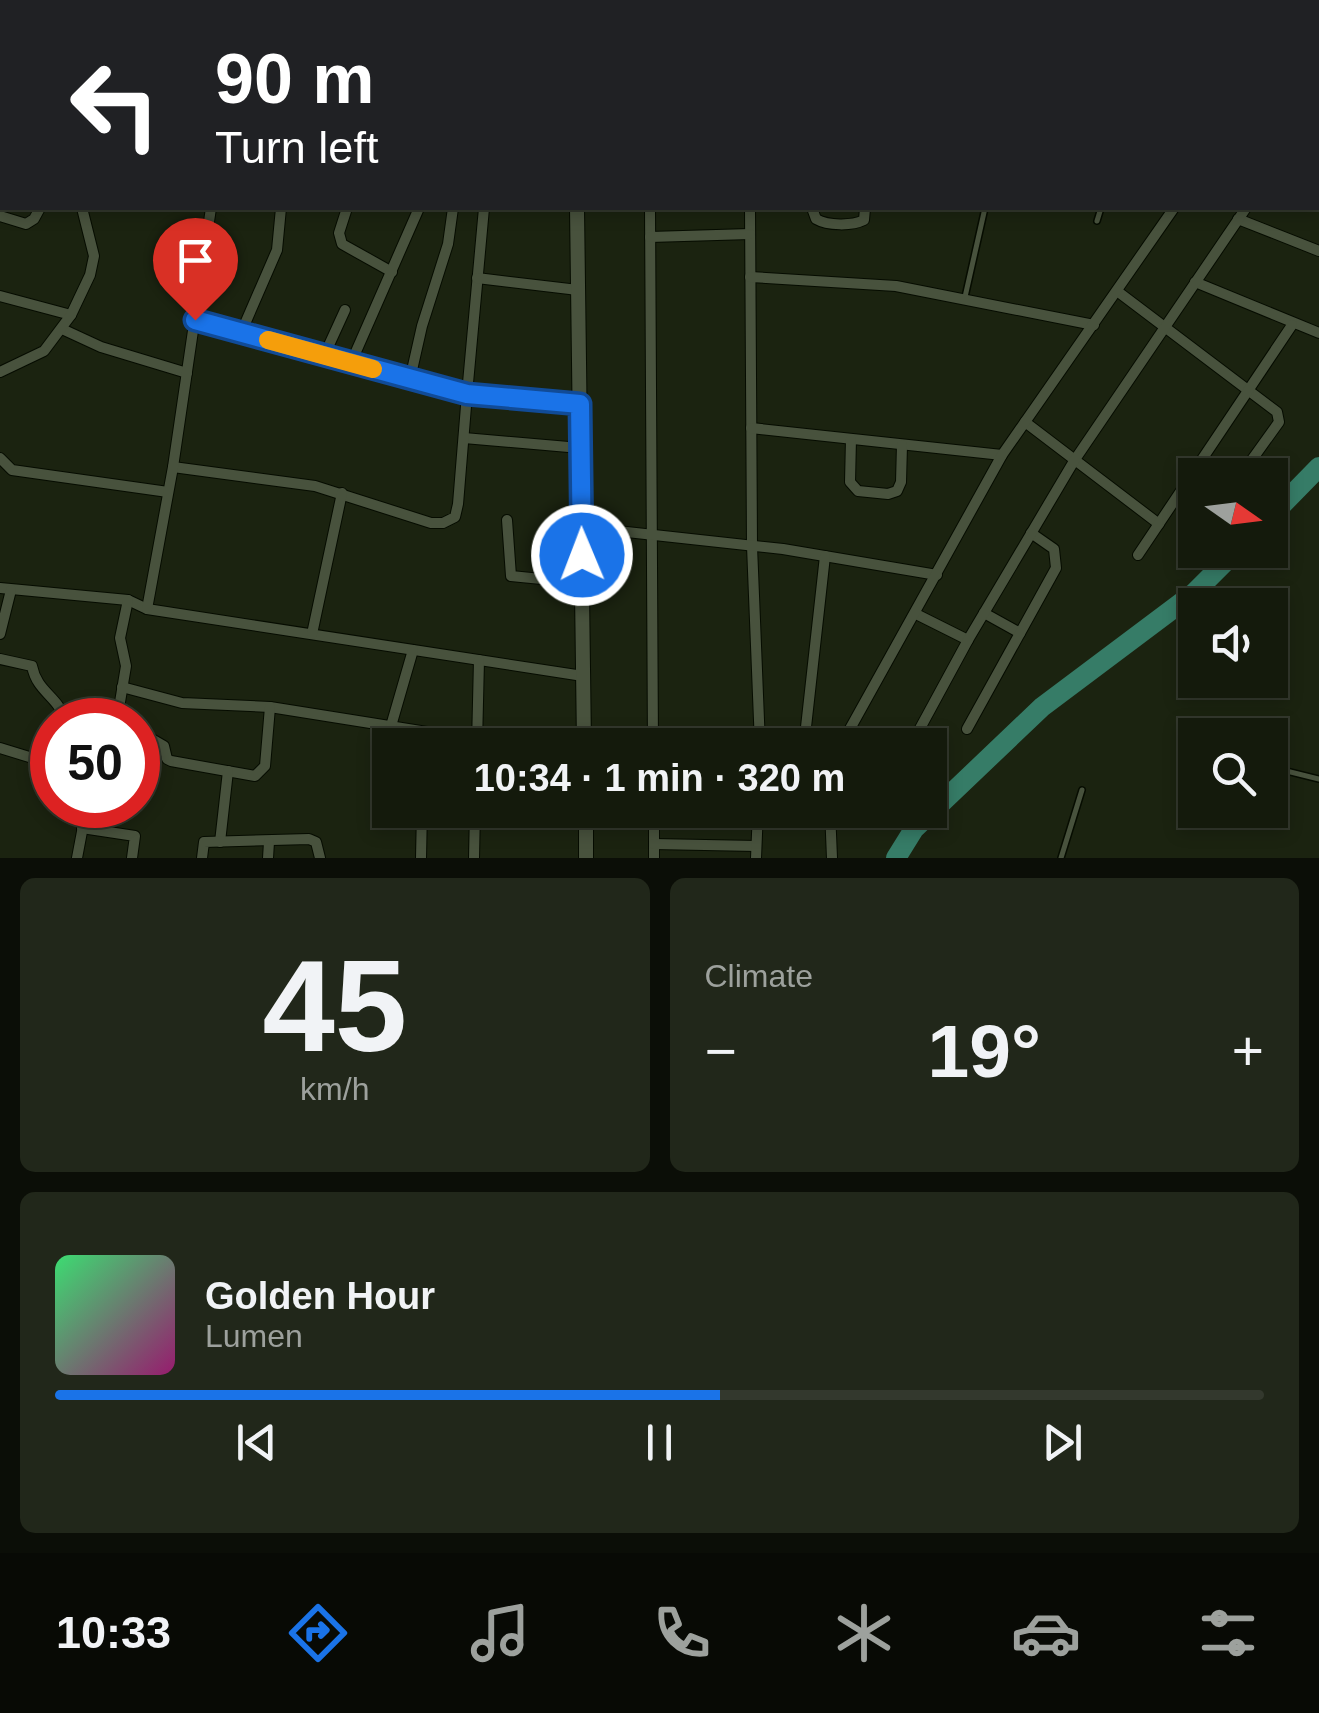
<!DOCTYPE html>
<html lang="en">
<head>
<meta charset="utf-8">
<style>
  body { margin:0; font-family:Helvetica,sans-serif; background:#21271a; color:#f1f3f6; height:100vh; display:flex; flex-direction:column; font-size:38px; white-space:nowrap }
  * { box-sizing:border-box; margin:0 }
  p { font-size:32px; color:#9da19d }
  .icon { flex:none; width:55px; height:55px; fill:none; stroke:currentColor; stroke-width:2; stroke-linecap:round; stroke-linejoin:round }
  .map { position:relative; height:858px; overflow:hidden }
  .side { display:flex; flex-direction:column; gap:20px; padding:20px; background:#0b0e07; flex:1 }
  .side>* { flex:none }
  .guide { position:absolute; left:0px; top:0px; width:1320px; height:210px; box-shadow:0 5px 15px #0003,0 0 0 2px #33382d; background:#202124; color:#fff; overflow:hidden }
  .needle { width:65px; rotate:104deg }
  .buttons { position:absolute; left:1178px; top:458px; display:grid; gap:20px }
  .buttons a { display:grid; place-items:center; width:110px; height:110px; border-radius:0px; background:#141a0c; box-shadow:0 5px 15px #0003,0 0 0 2px #33382d; font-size:50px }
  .speed { position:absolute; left:30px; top:698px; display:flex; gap:20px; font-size:50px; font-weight:700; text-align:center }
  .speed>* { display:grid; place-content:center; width:130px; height:130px; border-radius:50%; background:#141a0c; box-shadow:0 5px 15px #0003,0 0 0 2px #33382d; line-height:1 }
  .speed .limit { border:15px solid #d22; background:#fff; color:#111 }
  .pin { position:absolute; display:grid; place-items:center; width:85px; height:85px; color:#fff; margin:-102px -42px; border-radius:50% 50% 50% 0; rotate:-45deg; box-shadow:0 0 10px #0007 }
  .pin .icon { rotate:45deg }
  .me { position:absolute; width:110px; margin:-55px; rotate:359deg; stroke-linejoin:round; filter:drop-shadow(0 0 8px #0008) }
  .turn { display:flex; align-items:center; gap:35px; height:210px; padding:0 50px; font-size:45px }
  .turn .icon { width:130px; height:130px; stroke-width:2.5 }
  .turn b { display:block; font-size:70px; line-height:85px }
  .big { font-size:75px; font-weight:700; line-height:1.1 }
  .side .card { flex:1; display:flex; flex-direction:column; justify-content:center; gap:15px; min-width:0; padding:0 35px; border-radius:15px; background:#21271a }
  .side .dial { align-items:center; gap:0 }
  .dial b { font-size:130px; line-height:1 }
  .song { display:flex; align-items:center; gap:30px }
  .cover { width:120px; height:120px; border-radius:15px; background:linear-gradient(135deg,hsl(140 70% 55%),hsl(320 70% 35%)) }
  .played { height:10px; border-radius:5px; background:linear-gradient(90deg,#1a73e8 55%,#33382d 55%) }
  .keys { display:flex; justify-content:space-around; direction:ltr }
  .heat { display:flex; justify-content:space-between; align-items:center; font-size:55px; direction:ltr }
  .side .tiles { flex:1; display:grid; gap:20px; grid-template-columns:1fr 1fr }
  .card:last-child { grid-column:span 2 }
  .trip { position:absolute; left:372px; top:728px; width:575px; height:100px; border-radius:0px; background:#141a0c; box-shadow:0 5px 15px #0003,0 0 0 2px #33382d; font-weight:700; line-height:100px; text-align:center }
  .tab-bar { display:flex; height:160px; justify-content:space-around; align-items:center; background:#080a05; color:#9da19d }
  .tab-bar .icon { width:70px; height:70px }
  .tab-bar .active { color:#1a73e8 }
  .tab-bar b { font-size:45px; color:#f1f3f6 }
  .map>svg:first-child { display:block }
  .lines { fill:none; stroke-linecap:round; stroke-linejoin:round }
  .river { stroke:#367c67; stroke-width:20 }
  .lane-casing { stroke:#060c00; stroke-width:8 }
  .street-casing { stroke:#060c00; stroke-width:12 }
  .secondary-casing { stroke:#060c00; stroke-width:16 }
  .lane { stroke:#48523d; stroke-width:5 }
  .street { stroke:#48523d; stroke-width:10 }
  .secondary { stroke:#48523d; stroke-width:14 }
  .route-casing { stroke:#114b97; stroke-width:25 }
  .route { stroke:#1a73e8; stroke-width:18 }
  .slow { stroke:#f59e0b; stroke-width:18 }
</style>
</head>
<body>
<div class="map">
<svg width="1319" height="858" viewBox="0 0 1319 858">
  <rect width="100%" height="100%" fill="#1b2310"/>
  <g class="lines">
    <!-- river -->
    <g class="river">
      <path d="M 1270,517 L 1319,467"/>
      <path d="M 896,858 L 914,829 L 1042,707 L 1194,593 L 1237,550"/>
    </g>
    <!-- lane casing -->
    <g class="lane-casing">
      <g id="lane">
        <path d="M 1097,221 L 1101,208"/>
        <path d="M 965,297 L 985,208"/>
        <path d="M 1270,767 L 1319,779"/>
        <path d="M 1061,858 L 1082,790"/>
      </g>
    </g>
    <!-- street casing -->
    <g class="street-casing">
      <g id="street">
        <path d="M 649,0 L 649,2"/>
        <path d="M 673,0 L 695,2"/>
        <path d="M 715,0 L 715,2"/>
        <path d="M 124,2 L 125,0"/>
        <path d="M 171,2 L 171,0"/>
        <path d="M 237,2 L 237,0"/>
        <path d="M 294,2 L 294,0"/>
        <path d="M 386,2 L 386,0"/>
        <path d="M 469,2 L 469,0"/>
        <path d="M 900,2 L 901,0"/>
        <path d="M 938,2 L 939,0"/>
        <path d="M 1047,2 L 1048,0"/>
        <path d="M 1088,2 L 1089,0"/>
        <path d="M 1149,2 L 1149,0"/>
        <path d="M 1222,2 L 1222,0"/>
        <path d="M 0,33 L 2,34"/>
        <path d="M 0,118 L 2,118"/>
        <path d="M 1318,125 L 1319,126"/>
        <path d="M 0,156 L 2,156"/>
        <path d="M 1318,197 L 1319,198"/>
        <path d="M 347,208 L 339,233 L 342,244 L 392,272"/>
        <path d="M 484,208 L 467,394 L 580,404"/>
        <path d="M 650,208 L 653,745"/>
        <path d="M 750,208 L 752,546 L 760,745"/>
        <path d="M 812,208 L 816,219 C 828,226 852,226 864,220 L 865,208"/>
        <path d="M 0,216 L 26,224 L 34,219 L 40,208"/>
        <path d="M 1238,219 L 1319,251"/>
        <path d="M 650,237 L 750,234"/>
        <path d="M 750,277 L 896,286 L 1094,325"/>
        <path d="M 477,278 L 578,290"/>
        <path d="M 1195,282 L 1319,333"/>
        <path d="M 1117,291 L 1277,412 L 1279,422 L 1241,475"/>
        <path d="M 0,296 L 71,315"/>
        <path d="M 62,329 L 101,347 L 187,373"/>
        <path d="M 241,333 L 277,250 L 281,208"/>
        <path d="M 324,356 L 345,310"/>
        <path d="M 351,363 L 419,208"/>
        <path d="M 0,372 L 44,351 L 71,315 L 90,275 L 94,256 L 82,208"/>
        <path d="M 410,379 L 422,326 L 448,244 L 453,208"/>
        <path d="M 1025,422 L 1159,524"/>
        <path d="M 751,428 L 1002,455"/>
        <path d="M 464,438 L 580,448"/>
        <path d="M 851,439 L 850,482 L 858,491 L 888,494 L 897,491 L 901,482 L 902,445"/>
        <path d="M 0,458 L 12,470 L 168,492"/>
        <path d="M 173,467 L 315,486 L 431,523 L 443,523 L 455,517 L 458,504 L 467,394 L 195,321"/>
        <path d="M 507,520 L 511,576 L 582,583"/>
        <path d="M 581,527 L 783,549 L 937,575"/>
        <path d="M 1138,555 L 1292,325"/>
        <path d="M 0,588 L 128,600 L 147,609 L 583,676"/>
        <path d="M 147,609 L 173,467 L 211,208"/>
        <path d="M 984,613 L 1020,633"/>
        <path d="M 916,614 L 968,640"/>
        <path d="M 0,634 L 11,590"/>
        <path d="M 312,634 L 342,493"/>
        <path d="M 0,659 L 32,666 C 37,693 60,697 64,720"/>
        <path d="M 122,687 L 182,703 L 270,707 L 477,740"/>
        <path d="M 117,720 L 126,666 L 120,638 L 128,600"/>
        <path d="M 391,726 L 413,650"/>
        <path d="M 967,729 L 1056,568 L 1054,549 L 1031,533"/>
        <path d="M 138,731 L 164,746 L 167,759 L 171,761 L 255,776 L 265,766 L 270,707"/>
        <path d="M 477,744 L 479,660"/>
        <path d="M 804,745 L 825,556"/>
        <path d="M 841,745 L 1002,455 L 1174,208"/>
        <path d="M 911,745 L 968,640 L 1074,461 L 1246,208"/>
        <path d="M 0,748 L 52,764"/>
        <path d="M 654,810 L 654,858"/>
        <path d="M 830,810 L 832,858"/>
        <path d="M 82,828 L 135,836 L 132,858"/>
        <path d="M 220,842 L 228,771"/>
        <path d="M 654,844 L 756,846"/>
        <path d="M 77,858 L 87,805"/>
        <path d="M 202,858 L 204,842 L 309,839 L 316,842 L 320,858"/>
        <path d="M 268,858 L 269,842"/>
        <path d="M 421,858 L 422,810"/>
        <path d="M 474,858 L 475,810"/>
        <path d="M 756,858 L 758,810"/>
      </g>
    </g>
    <!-- secondary casing -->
    <g class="secondary-casing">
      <g id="secondary">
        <path d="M 577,2 L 577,0"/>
        <path d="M 577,208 L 584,745"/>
        <path d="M 586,810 L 586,858"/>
      </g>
    </g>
    <!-- lane -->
    <use href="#lane" class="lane"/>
    <!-- street -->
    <use href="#street" class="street"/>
    <!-- secondary -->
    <use href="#secondary" class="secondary"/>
  </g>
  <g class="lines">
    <!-- route casing -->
    <g class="route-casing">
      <path id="route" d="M 195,320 L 467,394 L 580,404 L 582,555"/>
    </g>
    <!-- route -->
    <use href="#route" class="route"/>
    <!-- slow -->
    <path class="slow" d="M 268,340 L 373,369"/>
  </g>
</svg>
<div class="buttons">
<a><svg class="needle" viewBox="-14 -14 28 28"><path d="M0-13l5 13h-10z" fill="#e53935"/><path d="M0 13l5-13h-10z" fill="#9da19d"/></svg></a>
<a><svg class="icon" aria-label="sound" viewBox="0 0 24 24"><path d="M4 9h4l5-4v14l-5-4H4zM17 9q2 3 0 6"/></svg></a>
<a><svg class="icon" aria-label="search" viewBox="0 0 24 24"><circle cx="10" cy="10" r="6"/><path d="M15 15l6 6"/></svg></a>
</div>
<div class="speed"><div class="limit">50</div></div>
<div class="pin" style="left:195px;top:320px;background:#d93025"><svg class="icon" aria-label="arrive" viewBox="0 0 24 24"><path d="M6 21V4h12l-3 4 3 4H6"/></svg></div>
<svg class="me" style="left:582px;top:555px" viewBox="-20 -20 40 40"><circle r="17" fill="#1a73e8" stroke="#fff" stroke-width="3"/><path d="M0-11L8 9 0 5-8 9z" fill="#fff"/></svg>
<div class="trip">10:34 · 1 min · 320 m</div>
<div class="guide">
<div class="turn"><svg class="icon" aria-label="left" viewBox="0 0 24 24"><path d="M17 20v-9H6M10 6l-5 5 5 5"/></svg><div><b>90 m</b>Turn left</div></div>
</div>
</div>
<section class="side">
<div class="tiles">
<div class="card dial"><b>45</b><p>km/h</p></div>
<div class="card"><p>Climate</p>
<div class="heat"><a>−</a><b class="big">19°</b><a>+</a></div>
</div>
<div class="card">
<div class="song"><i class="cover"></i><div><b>Golden Hour</b><p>Lumen</p></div></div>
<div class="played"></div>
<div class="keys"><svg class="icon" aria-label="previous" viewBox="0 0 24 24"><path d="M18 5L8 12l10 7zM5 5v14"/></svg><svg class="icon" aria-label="pause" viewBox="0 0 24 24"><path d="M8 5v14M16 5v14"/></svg><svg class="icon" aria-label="next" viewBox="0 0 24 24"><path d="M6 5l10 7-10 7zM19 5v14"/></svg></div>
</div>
</div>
</section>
<nav class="tab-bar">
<b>10:33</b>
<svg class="icon active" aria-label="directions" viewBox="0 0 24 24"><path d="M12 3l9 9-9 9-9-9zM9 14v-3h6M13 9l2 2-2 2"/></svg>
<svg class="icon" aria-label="music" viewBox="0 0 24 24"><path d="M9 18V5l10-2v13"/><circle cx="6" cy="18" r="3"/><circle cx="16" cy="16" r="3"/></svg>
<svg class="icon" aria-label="phone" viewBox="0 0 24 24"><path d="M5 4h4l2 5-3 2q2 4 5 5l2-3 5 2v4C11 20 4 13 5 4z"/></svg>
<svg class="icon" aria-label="climate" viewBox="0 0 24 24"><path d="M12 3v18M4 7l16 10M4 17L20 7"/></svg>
<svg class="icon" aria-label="car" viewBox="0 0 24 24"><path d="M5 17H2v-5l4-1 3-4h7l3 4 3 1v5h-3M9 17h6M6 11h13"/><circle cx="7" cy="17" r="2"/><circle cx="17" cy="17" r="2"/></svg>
<svg class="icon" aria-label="filters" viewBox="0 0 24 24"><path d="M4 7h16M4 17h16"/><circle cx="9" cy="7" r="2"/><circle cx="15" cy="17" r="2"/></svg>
</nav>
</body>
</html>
